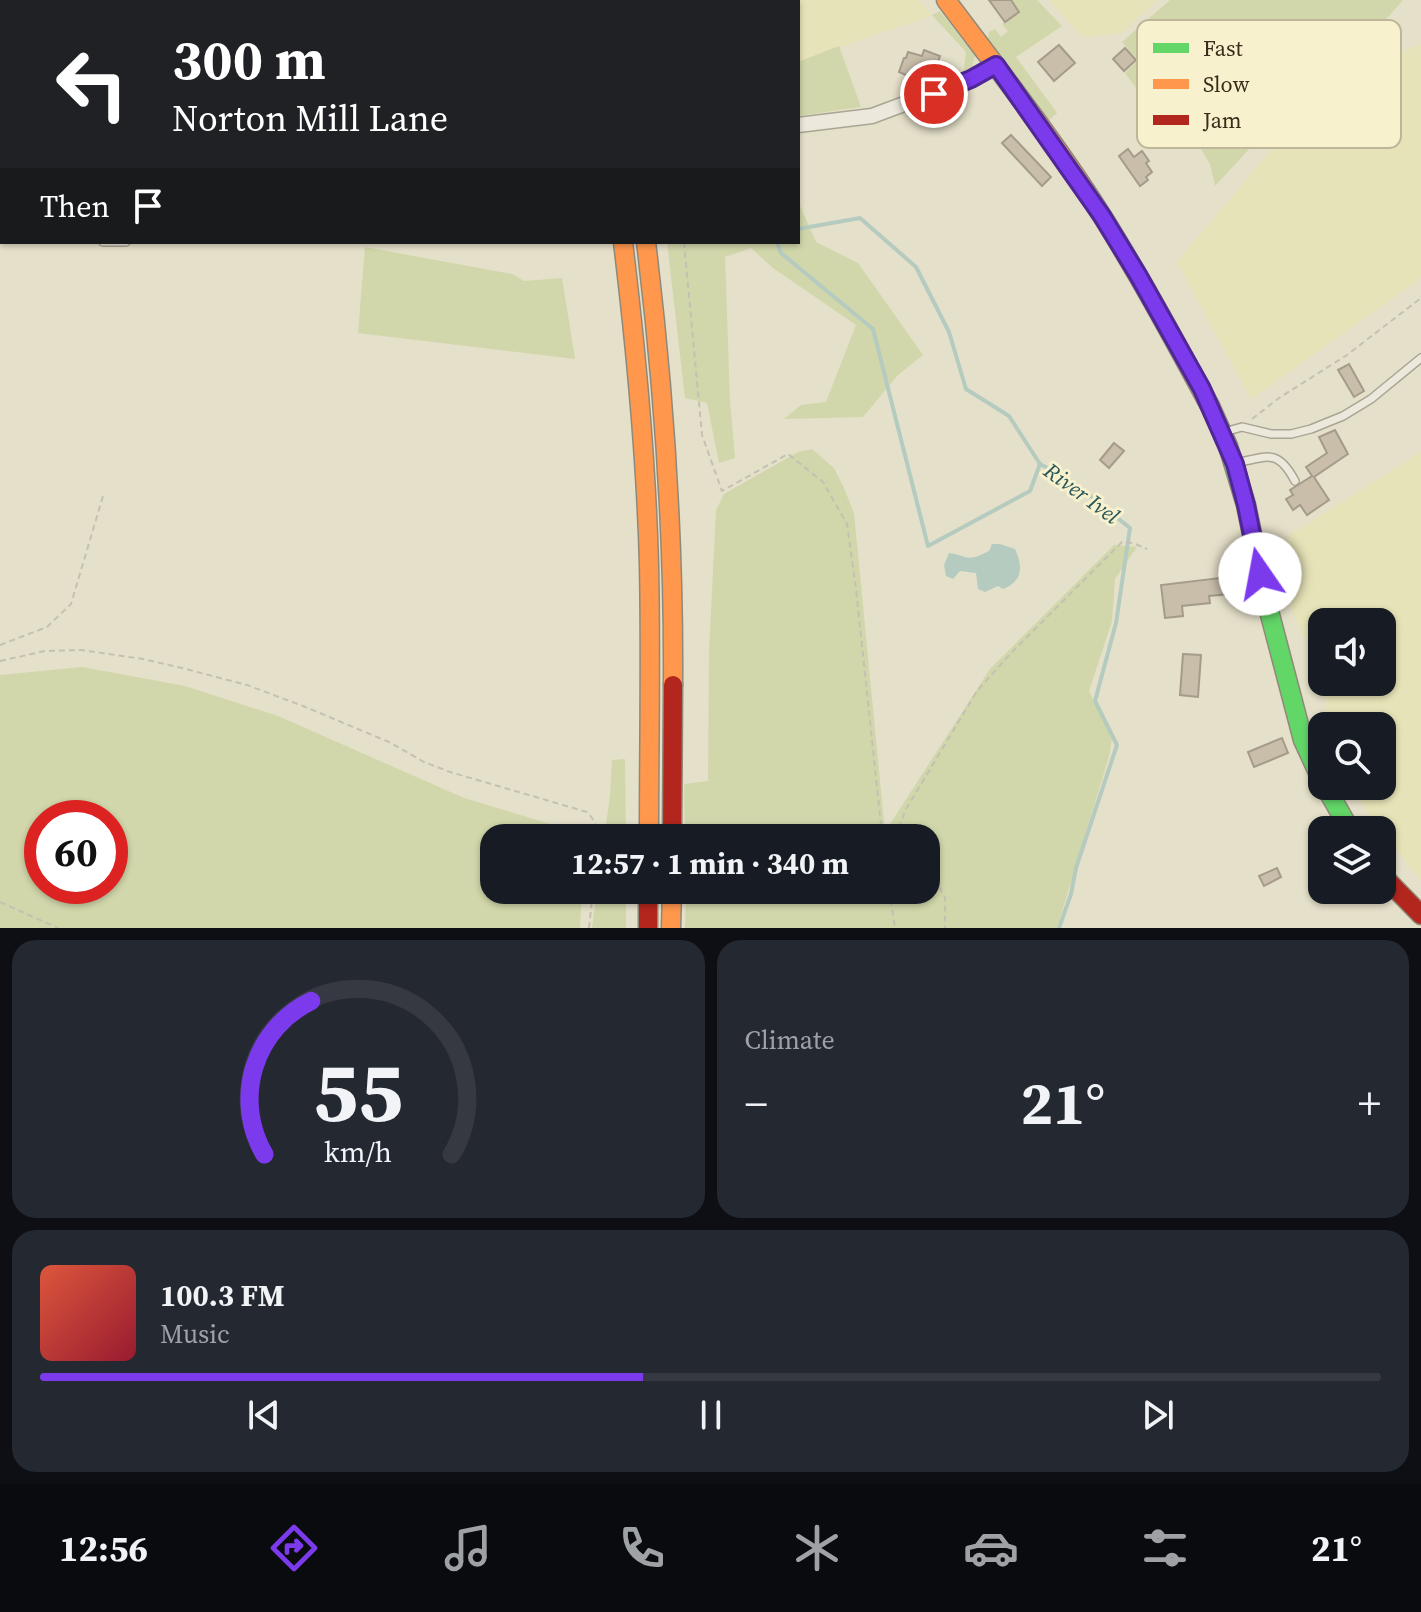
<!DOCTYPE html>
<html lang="en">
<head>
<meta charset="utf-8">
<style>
  body { margin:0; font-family:"Source Serif 4",serif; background:#242831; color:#f1f3f6; height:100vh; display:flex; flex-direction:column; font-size:30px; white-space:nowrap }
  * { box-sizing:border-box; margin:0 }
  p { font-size:26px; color:#9ea1a6 }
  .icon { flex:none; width:44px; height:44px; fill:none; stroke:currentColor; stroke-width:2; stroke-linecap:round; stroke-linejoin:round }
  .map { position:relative; height:928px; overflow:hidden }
  .sheet { display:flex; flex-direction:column; gap:12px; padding:12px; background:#0d0f14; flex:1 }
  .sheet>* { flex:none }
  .banner { position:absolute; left:0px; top:0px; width:800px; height:244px; box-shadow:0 2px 6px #0004; background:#202124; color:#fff; overflow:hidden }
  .buttons { position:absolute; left:1308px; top:608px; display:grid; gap:16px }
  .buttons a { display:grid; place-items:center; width:88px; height:88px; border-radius:16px; background:#171b24; box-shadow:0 2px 6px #0004; font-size:40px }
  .speed { position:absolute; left:24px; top:800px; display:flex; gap:16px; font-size:40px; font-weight:700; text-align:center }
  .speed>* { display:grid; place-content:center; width:104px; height:104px; border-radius:50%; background:#171b24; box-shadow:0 2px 6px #0004; line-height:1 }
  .speed .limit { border:12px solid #d22; background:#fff; color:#111 }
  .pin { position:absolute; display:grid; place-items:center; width:68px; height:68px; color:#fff; margin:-34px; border:4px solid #fff; border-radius:50%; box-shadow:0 2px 8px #0007 }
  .me { position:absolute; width:88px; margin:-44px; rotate:348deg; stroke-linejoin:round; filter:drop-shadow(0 0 6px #0008) }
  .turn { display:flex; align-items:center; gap:28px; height:168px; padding:0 40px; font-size:36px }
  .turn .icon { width:104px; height:104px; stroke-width:2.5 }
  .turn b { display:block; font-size:56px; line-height:68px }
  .then { display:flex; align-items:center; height:76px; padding:0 40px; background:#0003; gap:16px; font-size:30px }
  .big { font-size:60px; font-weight:700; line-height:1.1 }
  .sheet .tile { flex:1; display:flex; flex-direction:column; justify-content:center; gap:12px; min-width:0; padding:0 28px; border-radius:24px; background:#242831 }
  .sheet .dial { align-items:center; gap:0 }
  .dial svg { height:208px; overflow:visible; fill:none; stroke:#363941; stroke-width:7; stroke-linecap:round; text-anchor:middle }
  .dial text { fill:#f1f3f6; stroke:none }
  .song { display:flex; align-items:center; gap:24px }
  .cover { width:96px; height:96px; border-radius:12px; background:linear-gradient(135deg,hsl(10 70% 55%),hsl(350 70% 35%)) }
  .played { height:8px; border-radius:4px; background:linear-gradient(90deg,#7c3aed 45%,#363941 45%) }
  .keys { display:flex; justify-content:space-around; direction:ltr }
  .heat { display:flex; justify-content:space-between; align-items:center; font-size:44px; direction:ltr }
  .sheet .tiles { flex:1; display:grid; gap:12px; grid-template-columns:1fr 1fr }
  .tile:last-child { grid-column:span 2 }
  .trip { position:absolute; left:480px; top:824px; width:460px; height:80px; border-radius:24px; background:#171b24; box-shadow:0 2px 6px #0004; font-weight:700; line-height:80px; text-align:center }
  .tabs { display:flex; height:128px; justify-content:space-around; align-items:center; background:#090b0e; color:#9ea1a6 }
  .tabs .icon { width:56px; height:56px }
  .tabs .active { color:#7c3aed }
  .tabs b { font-size:36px; color:#f1f3f6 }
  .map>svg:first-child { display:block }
  .farmland { fill:#e6e3b8 }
  .green { fill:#d1d7aa; fill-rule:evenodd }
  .water { fill:#b5cbc0 }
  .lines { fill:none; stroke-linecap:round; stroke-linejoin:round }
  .stream { stroke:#b5cbc0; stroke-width:4 }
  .building { fill:#c9beaa; stroke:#a59b89; stroke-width:2 }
  .lane-casing { stroke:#aaa493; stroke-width:10 }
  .street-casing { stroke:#aaa493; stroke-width:17 }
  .fast-casing { stroke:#8f897a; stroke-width:21 }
  .slow-casing { stroke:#8f897a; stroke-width:21 }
  .jam-casing { stroke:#8f897a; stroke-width:21 }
  .path { stroke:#c5c1b2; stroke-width:2; stroke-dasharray:6 4; stroke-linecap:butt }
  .lane { stroke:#ece9dc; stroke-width:7 }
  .street { stroke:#ece9dc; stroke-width:14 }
  .fast { stroke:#63d668; stroke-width:18 }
  .slow { stroke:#ff974d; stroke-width:18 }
  .jam { stroke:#b3261e; stroke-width:18 }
  .route-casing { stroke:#51269a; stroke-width:20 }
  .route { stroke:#7c3aed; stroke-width:14 }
  .labels { text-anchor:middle; stroke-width:6; stroke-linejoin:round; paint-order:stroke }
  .water-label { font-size:22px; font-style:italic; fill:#295659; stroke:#f8f1cd }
  .key { fill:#f8f1cd; stroke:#beb698; stroke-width:2 }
  .key-label { font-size:22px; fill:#382d1b }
</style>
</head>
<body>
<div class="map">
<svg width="1421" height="928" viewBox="0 0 1421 928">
  <rect width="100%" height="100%" fill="#e5e0c9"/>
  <!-- farmland -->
  <g class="farmland">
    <path d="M 320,0 L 529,0 L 529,2 L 326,2 Z"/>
    <path d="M 639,0 L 918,0 L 932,15 L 798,62 L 798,2 L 639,2 Z"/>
    <path d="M 1049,0 L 1158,0 L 1121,33 L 1083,37 Z"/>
    <path d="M 1421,44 L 1421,278 L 1251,399 L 1177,262 L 1300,116 L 1354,74 Z"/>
    <path d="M 1421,452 L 1421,881 L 1363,806 L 1352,786 L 1382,786 L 1382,726 L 1327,726 L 1325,682 L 1382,682 L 1382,622 L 1322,622 L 1322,675 L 1294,616 L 1279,552 L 1290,535 Z"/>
  </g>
  <!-- green -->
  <g class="green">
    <path d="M 0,0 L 39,0 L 38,2 L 2,2 L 2,195 L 0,197 Z"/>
    <path d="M 1011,0 L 1037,0 L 1062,26 L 1016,57 L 1057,113 L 1049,120 L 988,39 L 989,32 L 995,29 L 1001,37 L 1008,31 L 1002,24 L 1019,12 Z"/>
    <path d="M 1170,0 L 1403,0 L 1389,16 L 1306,88 L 1215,186 L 1210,164 L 1196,141 L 1170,119 L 1148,104 L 1125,73 L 1138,60 L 1122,42 Z"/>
    <path d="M 940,11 L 975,56 L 971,71 L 956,79 L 964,69 L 966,52 L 932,15 Z"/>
    <path d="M 839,46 L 861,107 L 798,116 L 798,62 Z"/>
    <path d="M 798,201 L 816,242 L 858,263 L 923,355 L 898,375 L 863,417 L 784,419 L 801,405 L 826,402 L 856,325 L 773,268 L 751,248 L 725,257 L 730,401 L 735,458 L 719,463 L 707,403 L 685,398 L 667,242 L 798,242 Z"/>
    <path d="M 365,247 L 512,274 L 524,281 L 562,278 L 575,359 L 358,333 Z"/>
    <path d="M 812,449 L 834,468 L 843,486 L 854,513 L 885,832 L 990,669 L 1114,545 L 1137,547 L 1115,579 L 1112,621 L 1089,691 L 1112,737 L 1110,753 L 1057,928 L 685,928 L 686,890 L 926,890 L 926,838 L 685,838 L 684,784 L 708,781 L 709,652 L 716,510 L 724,494 L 798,452 Z"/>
    <path d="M 82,667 L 185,686 L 278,716 L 464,798 L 590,836 L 589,838 L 494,838 L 494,890 L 582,890 L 580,928 L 0,928 L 0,675 ZM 42,818 L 110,818 L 110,886 L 42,886 Z"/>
    <path d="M 625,759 L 626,838 L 604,838 L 610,796 L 612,760 Z"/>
    <path d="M 597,890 L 626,890 L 626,928 L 592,928 Z"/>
  </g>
  <!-- water -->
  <path class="water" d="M 992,544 L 1000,544 L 1015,549 C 1023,567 1023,581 1003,589 L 998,586 L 985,592 L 978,589 L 976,573 L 960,571 L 953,579 L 946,576 L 944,565 L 949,553 C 965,555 966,562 983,554 C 992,549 988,553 992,544 Z"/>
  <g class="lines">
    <!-- stream -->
    <g class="stream">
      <path d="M 155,0 L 156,2"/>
      <path d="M 798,229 L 860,218 L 916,267 L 949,332 L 966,389 L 1009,416 L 1040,464 L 1073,482 L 1130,528 L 1116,623 L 1095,701 L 1117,745 L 1076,868 L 1071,894 L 1059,928"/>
      <path d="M 777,242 L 781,253 L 873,329 L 928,546 L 1030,491 L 1040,464"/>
    </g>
  </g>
  <!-- building -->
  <g class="building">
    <path d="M 989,0 L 1011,0 L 1019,12 L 1005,22 Z"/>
    <path d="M 1059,45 L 1075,63 L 1054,81 L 1038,62 Z"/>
    <path d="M 1125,48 L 1136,60 L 1124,71 L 1113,59 Z"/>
    <path d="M 924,50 L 940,56 L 936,68 L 921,63 L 917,74 L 912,72 L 910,77 L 899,72 L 904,58 L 906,58 L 908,52 L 922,56 Z"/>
    <path d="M 1011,135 L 1051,177 L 1042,186 L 1002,143 Z"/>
    <path d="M 1128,149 L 1134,157 L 1142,151 L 1149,161 L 1146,163 L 1152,172 L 1146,177 L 1148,180 L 1140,186 L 1119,156 Z"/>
    <path d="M 1349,364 L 1364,391 L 1354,397 L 1338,370 Z"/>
    <path d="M 1335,430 L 1348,454 L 1314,477 L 1329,500 L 1307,515 L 1300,505 L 1293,510 L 1286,499 L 1293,495 L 1290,490 L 1312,476 L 1306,467 L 1327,453 L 1319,437 Z"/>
    <path d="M 1114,443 L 1124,451 L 1109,468 L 1100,460 Z"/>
    <path d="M 1228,577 L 1230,594 L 1209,596 L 1210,603 L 1182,606 L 1183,616 L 1165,618 L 1161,585 Z"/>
    <path d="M 1183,654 L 1201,655 L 1198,697 L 1180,695 Z"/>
    <path d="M 1282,738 L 1288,753 L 1254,767 L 1248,752 Z"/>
    <path d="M 1277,868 L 1281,877 L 1264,886 L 1259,876 Z"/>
  </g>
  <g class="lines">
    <!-- lane casing -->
    <g class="lane-casing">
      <g id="lane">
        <path d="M 103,242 L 126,242"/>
        <path d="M 1224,432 L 1242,427 L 1271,434 L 1291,434 L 1311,429 L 1343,416 L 1371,399 L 1421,358"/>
        <path d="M 1237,463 C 1268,456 1278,449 1295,481"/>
      </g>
    </g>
    <!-- street casing -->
    <g class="street-casing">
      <g id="street">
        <path d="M 798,125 L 872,116 L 971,79 L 996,65"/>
        <path d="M 0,216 L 2,215"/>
      </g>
    </g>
    <!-- fast casing -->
    <g class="fast-casing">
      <g id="fast">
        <path d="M 574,0 L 575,2"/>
        <path d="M 1210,406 L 1228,446 L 1246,505 L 1264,592 L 1303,740 L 1322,781"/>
        <path d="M 1325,786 L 1350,830"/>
      </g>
    </g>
    <!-- slow casing -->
    <g class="slow-casing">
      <g id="slow">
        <path d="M 946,0 C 1000,72 1056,143 1104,219 C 1142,280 1176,343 1210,406"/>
        <path d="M 623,242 C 636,349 646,456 649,564 C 651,655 649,747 649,838"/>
        <path d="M 646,242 C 664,389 674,537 673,685"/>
        <path d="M 671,928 L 672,890"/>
      </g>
    </g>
    <!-- jam casing -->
    <g class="jam-casing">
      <g id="jam">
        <path d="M 598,0 L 598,2"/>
        <path d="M 672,838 L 673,685"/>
        <path d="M 1382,875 L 1421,915"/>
        <path d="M 648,890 L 648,928"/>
      </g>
    </g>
    <!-- path -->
    <g class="path">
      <path d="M 277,0 L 280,2"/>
      <path d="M 684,242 L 702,435 L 722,491 L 788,454 L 823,482 L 847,524 L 856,589 L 882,834"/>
      <path d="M 1252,419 L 1279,398 L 1347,355 L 1421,298"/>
      <path d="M 0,645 L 47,627 L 71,604 L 103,496"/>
      <path d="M 0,661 L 45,651 L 81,650 L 143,659 L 182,668 L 247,685 L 303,706 L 389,742 L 424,762 L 450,772 L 587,812 C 595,820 597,827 598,838"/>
      <path d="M 882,838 L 882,834 L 899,826"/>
      <path d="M 901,838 L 900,825 L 905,811 L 977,691 L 1012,652 L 1122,542 L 1133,543 L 1147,549"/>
      <path d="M 904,838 L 910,838"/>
      <path d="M 926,860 L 945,898 L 945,928"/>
      <path d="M 889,890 L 895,928"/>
      <path d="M 0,902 L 58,928"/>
      <path d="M 589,928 L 593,890"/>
    </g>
    <!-- lane -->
    <use href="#lane" class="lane"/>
    <!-- street -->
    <use href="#street" class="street"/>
    <!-- fast -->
    <use href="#fast" class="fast"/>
    <!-- slow -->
    <use href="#slow" class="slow"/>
    <!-- jam -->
    <use href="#jam" class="jam"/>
  </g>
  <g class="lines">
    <!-- route casing -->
    <g class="route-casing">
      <path id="route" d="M 934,94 L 971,79 L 996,65 L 1102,216 L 1138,275 L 1202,389 L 1235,464 L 1246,505 L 1260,574"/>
    </g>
    <!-- route -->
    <use href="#route" class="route"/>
  </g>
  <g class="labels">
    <!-- water labels -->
    <g class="water-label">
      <text transform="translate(1082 493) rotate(36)" y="8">River Ivel</text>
    </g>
  </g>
  <!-- legend -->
  <rect x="1137" y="20" width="264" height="128" rx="12" class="key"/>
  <rect x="1153" y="43" width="36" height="10" fill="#63d668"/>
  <rect x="1153" y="79" width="36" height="10" fill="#ff974d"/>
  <rect x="1153" y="115" width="36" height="10" fill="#b3261e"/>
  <g class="key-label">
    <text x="1203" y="56">Fast</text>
    <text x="1203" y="92">Slow</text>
    <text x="1203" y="128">Jam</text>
  </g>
</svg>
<div class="buttons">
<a><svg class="icon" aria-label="sound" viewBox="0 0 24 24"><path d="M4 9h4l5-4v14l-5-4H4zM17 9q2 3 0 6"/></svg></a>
<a><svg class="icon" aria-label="search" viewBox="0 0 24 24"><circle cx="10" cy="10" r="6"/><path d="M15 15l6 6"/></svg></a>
<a><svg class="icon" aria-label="layers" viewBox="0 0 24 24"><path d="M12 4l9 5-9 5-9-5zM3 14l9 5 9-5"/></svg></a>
</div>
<div class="speed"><div class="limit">60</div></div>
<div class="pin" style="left:934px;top:94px;background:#d93025"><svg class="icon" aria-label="arrive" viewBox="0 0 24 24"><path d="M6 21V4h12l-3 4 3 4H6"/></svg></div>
<svg class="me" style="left:1260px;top:574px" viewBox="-20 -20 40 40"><circle r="19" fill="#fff"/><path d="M0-13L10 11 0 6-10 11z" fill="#7c3aed"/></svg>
<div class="trip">12:57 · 1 min · 340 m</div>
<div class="banner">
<div class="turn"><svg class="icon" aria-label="left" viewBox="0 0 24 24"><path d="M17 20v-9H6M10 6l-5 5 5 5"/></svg><div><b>300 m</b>Norton Mill Lane</div></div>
<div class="then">Then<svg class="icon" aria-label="arrive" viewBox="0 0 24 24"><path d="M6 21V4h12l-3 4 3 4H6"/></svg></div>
</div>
</div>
<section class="sheet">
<div class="tiles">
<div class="tile dial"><svg viewBox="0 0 100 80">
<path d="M14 69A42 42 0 1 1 86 69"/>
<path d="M14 69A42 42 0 0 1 32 10" stroke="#7c3aed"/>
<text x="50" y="56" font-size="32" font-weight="700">55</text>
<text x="50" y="72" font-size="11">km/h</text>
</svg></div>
<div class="tile"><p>Climate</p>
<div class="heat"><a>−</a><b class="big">21°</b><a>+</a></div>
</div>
<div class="tile">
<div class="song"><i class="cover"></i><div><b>100.3 FM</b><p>Music</p></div></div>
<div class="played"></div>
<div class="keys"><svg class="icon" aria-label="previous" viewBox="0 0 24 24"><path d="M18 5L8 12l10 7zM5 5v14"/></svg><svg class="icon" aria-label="pause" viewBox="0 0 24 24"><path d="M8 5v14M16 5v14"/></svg><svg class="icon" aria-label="next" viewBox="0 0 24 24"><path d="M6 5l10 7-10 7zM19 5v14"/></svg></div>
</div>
</div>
</section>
<nav class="tabs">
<b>12:56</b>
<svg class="icon active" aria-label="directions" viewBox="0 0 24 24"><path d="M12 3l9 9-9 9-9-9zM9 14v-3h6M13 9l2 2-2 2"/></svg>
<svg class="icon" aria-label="music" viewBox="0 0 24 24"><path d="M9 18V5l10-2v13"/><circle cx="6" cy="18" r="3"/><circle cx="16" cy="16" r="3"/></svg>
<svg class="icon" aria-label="phone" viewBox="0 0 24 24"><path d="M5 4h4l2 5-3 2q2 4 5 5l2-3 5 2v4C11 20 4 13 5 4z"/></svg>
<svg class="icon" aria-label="climate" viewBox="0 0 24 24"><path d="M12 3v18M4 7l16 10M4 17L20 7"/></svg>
<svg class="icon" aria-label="car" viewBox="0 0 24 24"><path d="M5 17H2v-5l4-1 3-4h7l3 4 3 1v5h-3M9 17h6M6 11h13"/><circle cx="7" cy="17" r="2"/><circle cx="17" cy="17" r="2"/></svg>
<svg class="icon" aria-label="filters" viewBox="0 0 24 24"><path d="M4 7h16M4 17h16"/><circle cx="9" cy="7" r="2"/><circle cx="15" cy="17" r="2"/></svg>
<b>21°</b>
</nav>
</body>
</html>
